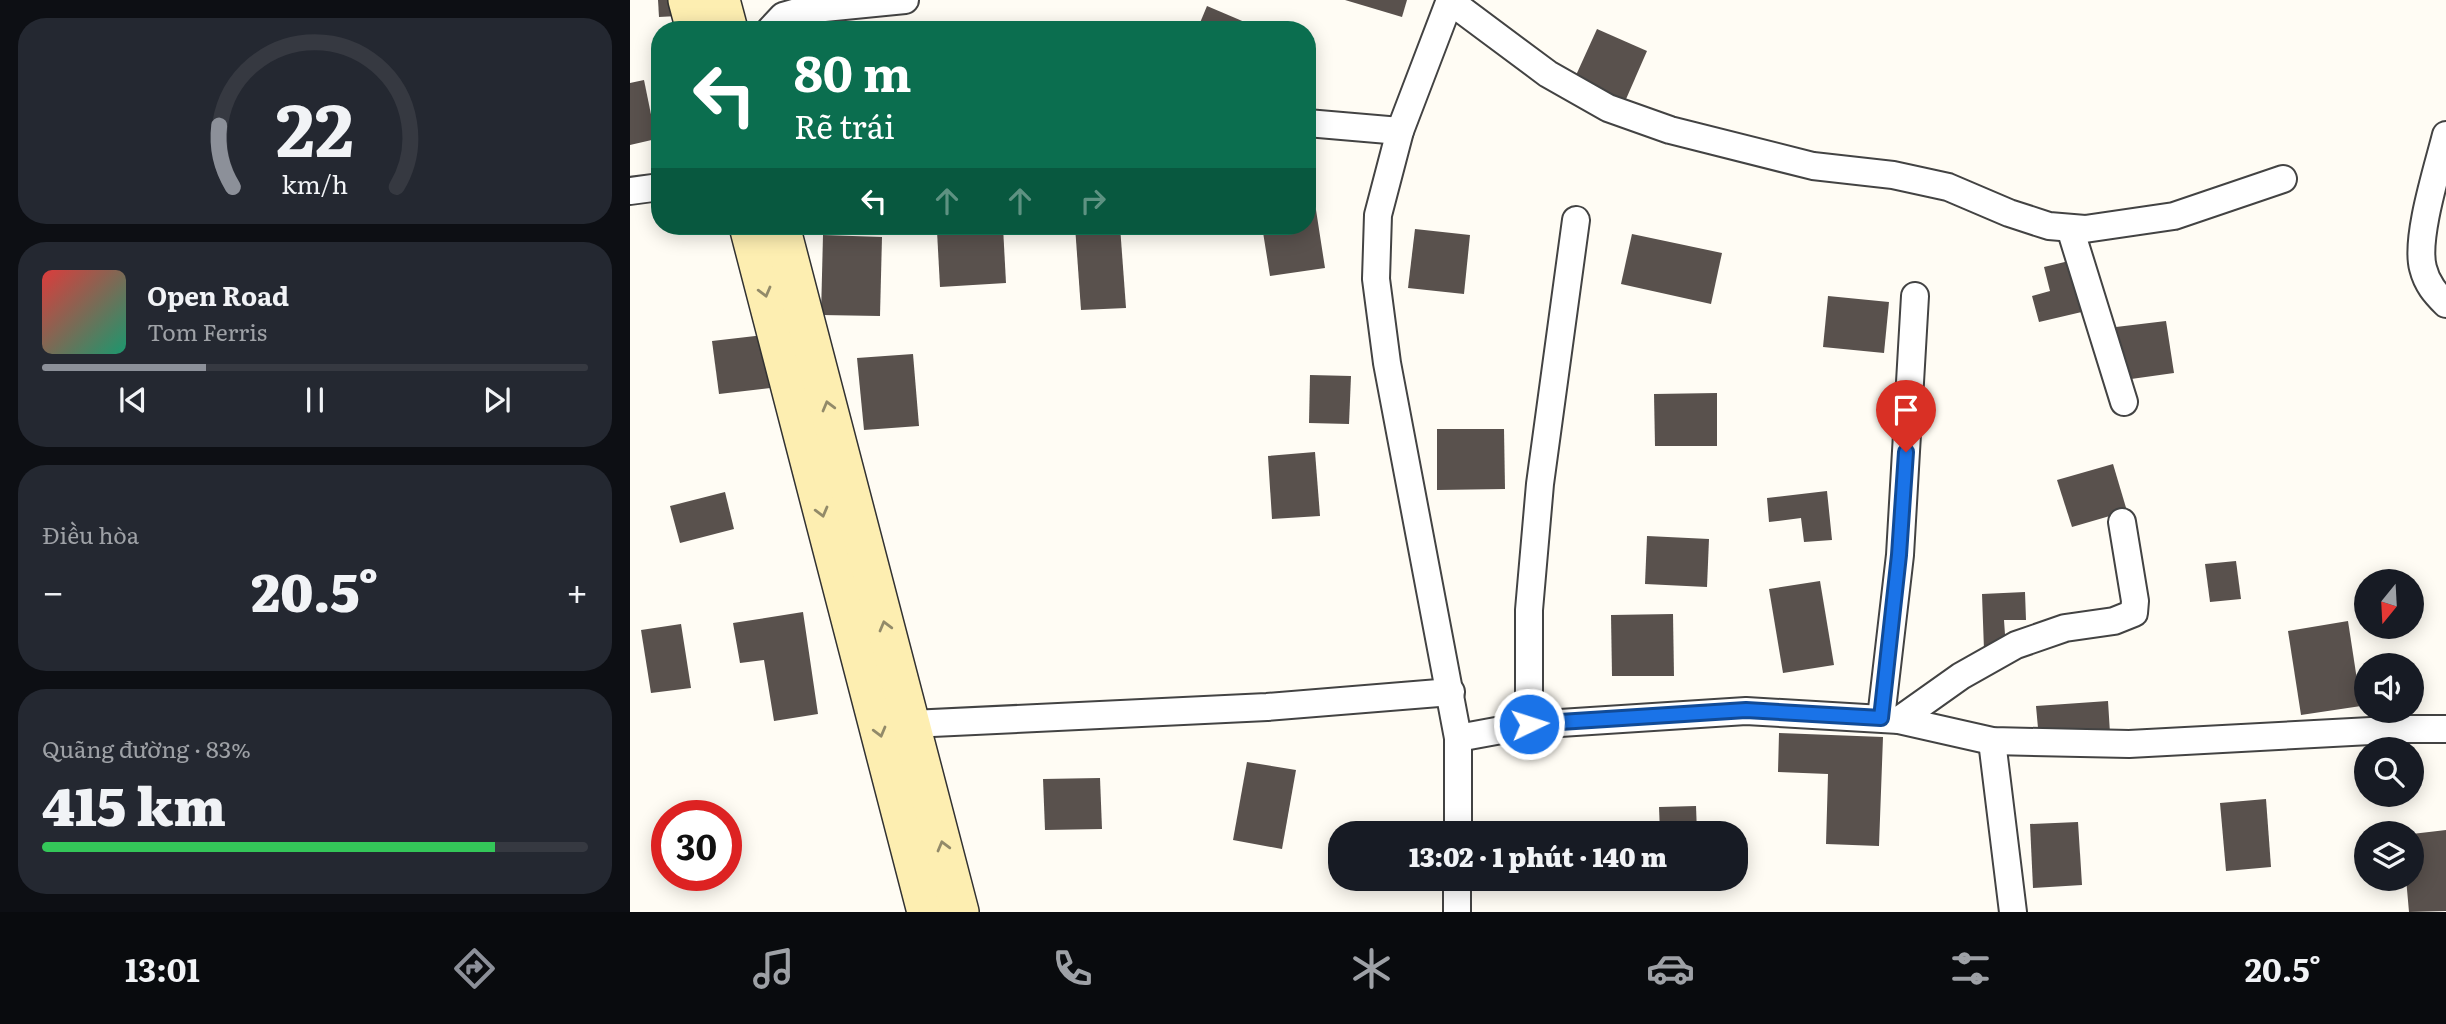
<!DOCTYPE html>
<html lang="vi">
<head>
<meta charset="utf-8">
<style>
  body { margin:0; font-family:Literata,serif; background:#242831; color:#f1f3f6; height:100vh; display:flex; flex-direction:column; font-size:26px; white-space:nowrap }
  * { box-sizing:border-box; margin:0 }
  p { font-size:23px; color:#9ea1a6 }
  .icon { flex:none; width:38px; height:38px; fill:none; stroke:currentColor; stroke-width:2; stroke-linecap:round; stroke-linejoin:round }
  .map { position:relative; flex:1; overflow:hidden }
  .details { display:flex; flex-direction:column; gap:18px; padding:18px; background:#0d0f14; width:630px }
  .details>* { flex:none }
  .top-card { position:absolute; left:21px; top:21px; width:665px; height:214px; border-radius:28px; box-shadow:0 4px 18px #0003; background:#0b6e4f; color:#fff; overflow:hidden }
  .needle { width:46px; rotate:198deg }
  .controls { position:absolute; left:1724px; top:569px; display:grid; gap:14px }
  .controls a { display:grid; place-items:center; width:70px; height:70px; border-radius:50%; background:#171b24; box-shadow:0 4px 18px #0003; font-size:35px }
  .speed { position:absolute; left:21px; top:800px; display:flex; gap:14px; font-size:35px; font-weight:700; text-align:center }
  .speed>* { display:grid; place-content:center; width:91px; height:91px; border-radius:50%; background:#171b24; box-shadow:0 4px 18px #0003; line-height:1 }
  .speed .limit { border:10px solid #d22; background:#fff; color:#111 }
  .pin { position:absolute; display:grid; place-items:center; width:60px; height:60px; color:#fff; margin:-72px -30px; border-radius:50% 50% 50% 0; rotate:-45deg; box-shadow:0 0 7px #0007 }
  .pin .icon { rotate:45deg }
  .me { position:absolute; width:77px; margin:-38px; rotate:86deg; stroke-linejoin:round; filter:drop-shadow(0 0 5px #0008) }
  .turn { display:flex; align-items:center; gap:24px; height:147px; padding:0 28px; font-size:32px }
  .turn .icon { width:91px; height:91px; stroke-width:2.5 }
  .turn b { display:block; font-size:49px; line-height:60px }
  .lanes { display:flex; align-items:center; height:66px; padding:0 28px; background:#0003; justify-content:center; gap:35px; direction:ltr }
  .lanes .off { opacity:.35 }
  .big { font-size:52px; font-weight:800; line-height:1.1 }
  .details .card { flex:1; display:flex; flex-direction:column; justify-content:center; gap:10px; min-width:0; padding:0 24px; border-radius:28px; background:#242831 }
  .details .dial { align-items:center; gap:0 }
  .dial svg { height:182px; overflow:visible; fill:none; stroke:#363941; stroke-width:7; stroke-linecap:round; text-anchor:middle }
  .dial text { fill:#f1f3f6; stroke:none }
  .song { display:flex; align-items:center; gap:21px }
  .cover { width:84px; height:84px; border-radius:10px; background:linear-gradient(135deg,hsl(0 70% 55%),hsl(160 70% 35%)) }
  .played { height:7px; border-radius:4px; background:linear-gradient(90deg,#8c9099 30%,#363941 30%) }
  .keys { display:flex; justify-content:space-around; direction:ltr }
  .heat { display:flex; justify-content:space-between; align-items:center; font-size:38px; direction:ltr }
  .charge { height:10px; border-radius:5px; background:linear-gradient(90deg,#34c759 83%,#363941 0) }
  .trip { position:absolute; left:698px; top:821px; width:420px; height:70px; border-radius:28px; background:#171b24; box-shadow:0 4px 18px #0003; font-weight:800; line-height:70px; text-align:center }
  .tabs { display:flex; height:112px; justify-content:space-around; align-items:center; background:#090b0e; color:#9ea1a6 }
  .tabs .icon { width:49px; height:49px }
  .tabs .selected { color:#8c9099 }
  .tabs b { font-size:32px; color:#f1f3f6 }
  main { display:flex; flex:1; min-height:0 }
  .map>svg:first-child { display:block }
  .building { fill:#59514d }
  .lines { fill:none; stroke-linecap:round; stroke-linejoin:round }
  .street-casing { stroke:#434343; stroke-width:30 }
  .secondary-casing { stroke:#323232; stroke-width:40 }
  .street { stroke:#fff; stroke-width:26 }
  .secondary { stroke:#fdeeb1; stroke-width:37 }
  .oneway { stroke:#928a69 }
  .route-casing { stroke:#114b97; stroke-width:18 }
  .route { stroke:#1a73e8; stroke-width:12 }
</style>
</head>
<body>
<main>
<section class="details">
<div class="card dial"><svg viewBox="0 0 100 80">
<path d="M14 69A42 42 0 1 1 86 69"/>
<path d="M14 69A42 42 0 0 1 8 42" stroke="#8c9099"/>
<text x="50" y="56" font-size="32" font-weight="700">22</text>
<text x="50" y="72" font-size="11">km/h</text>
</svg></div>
<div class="card">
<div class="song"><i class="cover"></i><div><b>Open Road</b><p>Tom Ferris</p></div></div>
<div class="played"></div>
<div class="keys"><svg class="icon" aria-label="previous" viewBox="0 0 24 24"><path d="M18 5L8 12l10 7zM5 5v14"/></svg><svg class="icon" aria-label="pause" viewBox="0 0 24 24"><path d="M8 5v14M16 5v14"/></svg><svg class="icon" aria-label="next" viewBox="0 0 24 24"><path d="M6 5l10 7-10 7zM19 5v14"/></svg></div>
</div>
<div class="card"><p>Điều hòa</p>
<div class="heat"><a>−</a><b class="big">20.5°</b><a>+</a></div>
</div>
<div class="card"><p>Quãng đường · 83%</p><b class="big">415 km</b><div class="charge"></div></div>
</section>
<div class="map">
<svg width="1816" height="912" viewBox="0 0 1816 912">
  <rect width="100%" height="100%" fill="#fffcf4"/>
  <!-- building -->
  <g class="building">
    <path d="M 28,0 L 65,0 L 66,15 L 29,17 Z"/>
    <path d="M 715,0 L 777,0 L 772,17 Z"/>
    <path d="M 577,6 L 624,26 L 622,30 L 567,30 Z"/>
    <path d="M 967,29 L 1017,51 L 993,106 L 942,84 Z"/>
    <path d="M 14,80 L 26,139 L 0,145 L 0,83 Z"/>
    <path d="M 684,197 L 695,268 L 640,276 L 632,226 L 677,226 L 677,198 Z"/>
    <path d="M 445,226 L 490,226 L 496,308 L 451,310 Z"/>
    <path d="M 373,227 L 376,283 L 310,287 L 307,231 Z"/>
    <path d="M 785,229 L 840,235 L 834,294 L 778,288 Z"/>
    <path d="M 1002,234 L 1092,253 L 1081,304 L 991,284 Z"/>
    <path d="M 193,235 L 252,237 L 250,316 L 191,315 Z"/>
    <path d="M 1443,260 L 1456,311 L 1409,322 L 1402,296 L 1420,291 L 1414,267 Z"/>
    <path d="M 1198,296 L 1259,302 L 1254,353 L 1193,347 Z"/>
    <path d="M 1536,321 L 1544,373 L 1494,380 L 1486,327 Z"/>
    <path d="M 142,334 L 149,387 L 89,394 L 82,341 Z"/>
    <path d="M 283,354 L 289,426 L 234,430 L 227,358 Z"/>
    <path d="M 680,375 L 721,376 L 719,424 L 679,423 Z"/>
    <path d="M 1087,393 L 1087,446 L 1025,446 L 1024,394 Z"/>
    <path d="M 807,429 L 874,429 L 875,489 L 807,490 Z"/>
    <path d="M 685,452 L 690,516 L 642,519 L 638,456 Z"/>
    <path d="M 1483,464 L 1497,511 L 1442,527 L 1427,480 Z"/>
    <path d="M 1197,491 L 1202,540 L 1174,542 L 1171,518 L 1139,522 L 1137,498 Z"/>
    <path d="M 95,492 L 104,529 L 50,543 L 40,506 Z"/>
    <path d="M 1017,536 L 1079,539 L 1077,587 L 1015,584 Z"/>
    <path d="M 1606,561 L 1611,599 L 1580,602 L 1575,564 Z"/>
    <path d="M 1190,581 L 1204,665 L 1153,673 L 1139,589 Z"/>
    <path d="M 1395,592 L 1396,620 L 1374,620 L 1376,649 L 1354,650 L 1352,594 Z"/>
    <path d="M 173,612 L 188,714 L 144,721 L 134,660 L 110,663 L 103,623 Z"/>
    <path d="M 1043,614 L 1044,676 L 982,676 L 981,615 Z"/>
    <path d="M 1718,621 L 1731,706 L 1671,715 L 1658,631 Z"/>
    <path d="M 51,624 L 61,688 L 21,693 L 11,630 Z"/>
    <path d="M 1478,701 L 1480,733 L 1409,739 L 1406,706 Z"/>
    <path d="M 1149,733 L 1253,737 L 1249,846 L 1196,844 L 1198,774 L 1148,772 Z"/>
    <path d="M 617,762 L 666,770 L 652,849 L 603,840 Z"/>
    <path d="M 470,778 L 472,829 L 415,830 L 413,779 Z"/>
    <path d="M 1636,799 L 1641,867 L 1596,871 L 1590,803 Z"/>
    <path d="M 1066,806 L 1067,833 L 1030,833 L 1029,807 Z"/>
    <path d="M 1448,822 L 1452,885 L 1403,888 L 1400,824 Z"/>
    <path d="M 1816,830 L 1816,911 L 1779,912 L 1776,878 L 1782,878 L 1782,834 Z"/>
  </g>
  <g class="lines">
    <!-- street casing -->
    <g class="street-casing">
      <g id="street">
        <path d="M 820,0 L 770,131 L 748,215 L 746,279 L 757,363 L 828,738 L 828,833"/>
        <path d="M 820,1 L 918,74 L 978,108 L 1040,130 L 1183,166 L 1263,175 L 1318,187 L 1379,213 L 1419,226 L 1455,229 L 1544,216 L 1653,179"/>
        <path d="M 140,30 L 153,16 L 174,10 L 275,0"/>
        <path d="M 677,123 L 770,131"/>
        <path d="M 1816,135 C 1808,167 1785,238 1793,268 C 1797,284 1805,293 1816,304"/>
        <path d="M 0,191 L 30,187"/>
        <path d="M 1440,228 L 1494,402"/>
        <path d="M 1251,718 L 1270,555 L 1285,296"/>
        <path d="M 1269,720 L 1331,676 L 1386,645 L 1435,628 L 1484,621 L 1504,613 L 1505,601 L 1492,522"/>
        <path d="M 281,724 L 637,707 L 821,692"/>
        <path d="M 899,725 L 899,610 L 910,484 L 946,220"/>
        <path d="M 828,738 L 899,725 L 1116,711 L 1269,720 L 1362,741 L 1499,744 L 1778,729 L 1816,729"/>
        <path d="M 1362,741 L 1383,912"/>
        <path d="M 827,912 L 827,878"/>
      </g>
    </g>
    <!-- secondary casing -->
    <g class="secondary-casing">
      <g id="secondary">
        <path d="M 57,0 L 65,30"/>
        <path d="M 91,0 L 99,30"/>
        <path d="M 118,226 L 296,912"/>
        <path d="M 151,226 L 330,912"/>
      </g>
    </g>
    <!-- street -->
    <use href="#street" class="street"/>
    <!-- secondary -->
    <use href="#secondary" class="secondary"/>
  </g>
  <!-- one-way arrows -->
  <defs><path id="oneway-chevron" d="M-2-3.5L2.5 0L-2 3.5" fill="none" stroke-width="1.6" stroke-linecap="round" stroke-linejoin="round" transform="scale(1.75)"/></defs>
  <g class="oneway">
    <use href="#oneway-chevron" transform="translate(135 292) rotate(75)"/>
    <use href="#oneway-chevron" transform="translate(198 406) rotate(-105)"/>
    <use href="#oneway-chevron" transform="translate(192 512) rotate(75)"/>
    <use href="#oneway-chevron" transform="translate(255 626) rotate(-105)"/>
    <use href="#oneway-chevron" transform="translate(250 732) rotate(75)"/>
    <use href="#oneway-chevron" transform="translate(313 846) rotate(-105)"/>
  </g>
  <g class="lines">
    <!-- route casing -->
    <g class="route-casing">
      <path id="route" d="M 899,724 L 1116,710 L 1251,718 L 1269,555 L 1276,452"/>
    </g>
    <!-- route -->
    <use href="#route" class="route"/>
  </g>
</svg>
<div class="controls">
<a><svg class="needle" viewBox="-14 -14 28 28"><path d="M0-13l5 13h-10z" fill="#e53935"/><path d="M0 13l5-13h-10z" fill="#9ea1a6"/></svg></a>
<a><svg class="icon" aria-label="sound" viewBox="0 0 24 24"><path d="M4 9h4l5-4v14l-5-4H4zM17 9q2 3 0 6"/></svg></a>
<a><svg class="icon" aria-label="search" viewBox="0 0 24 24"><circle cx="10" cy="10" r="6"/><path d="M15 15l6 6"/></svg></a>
<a><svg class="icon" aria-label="layers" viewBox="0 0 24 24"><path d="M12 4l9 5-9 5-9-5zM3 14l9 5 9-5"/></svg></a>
</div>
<div class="speed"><div class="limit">30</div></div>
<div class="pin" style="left:1276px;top:452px;background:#d93025"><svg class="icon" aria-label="arrive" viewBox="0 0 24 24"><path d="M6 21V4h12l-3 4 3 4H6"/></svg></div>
<svg class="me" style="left:899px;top:724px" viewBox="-20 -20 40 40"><circle r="17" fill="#1a73e8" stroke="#fff" stroke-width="3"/><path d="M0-11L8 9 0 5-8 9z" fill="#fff"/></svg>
<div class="trip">13:02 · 1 phút · 140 m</div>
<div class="top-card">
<div class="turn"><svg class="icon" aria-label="left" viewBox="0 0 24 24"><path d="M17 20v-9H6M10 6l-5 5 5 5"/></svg><div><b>80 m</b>Rẽ trái</div></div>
<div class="lanes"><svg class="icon" aria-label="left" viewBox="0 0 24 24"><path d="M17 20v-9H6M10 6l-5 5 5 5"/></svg><svg class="icon off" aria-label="ahead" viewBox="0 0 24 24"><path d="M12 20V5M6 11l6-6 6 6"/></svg><svg class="icon off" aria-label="ahead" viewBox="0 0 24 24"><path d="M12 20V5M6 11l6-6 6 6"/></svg><svg class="icon off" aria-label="right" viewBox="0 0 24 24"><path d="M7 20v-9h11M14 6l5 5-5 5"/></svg></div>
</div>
</div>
</main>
<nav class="tabs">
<b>13:01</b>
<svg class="icon selected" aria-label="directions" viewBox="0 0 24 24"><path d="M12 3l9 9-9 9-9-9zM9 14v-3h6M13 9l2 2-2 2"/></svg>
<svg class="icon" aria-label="music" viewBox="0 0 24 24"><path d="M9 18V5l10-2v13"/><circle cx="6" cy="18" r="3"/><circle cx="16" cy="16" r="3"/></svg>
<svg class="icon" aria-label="phone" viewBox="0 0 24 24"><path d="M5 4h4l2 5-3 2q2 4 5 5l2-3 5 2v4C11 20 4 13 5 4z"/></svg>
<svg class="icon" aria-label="climate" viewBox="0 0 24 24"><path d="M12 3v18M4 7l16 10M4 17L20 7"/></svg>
<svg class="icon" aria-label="car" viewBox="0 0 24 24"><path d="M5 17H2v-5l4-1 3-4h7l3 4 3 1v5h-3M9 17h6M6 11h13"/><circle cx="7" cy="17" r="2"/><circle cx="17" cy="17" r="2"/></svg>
<svg class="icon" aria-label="filters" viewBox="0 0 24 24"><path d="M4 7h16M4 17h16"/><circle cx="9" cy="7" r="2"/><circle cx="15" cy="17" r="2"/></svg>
<b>20.5°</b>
</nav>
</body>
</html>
